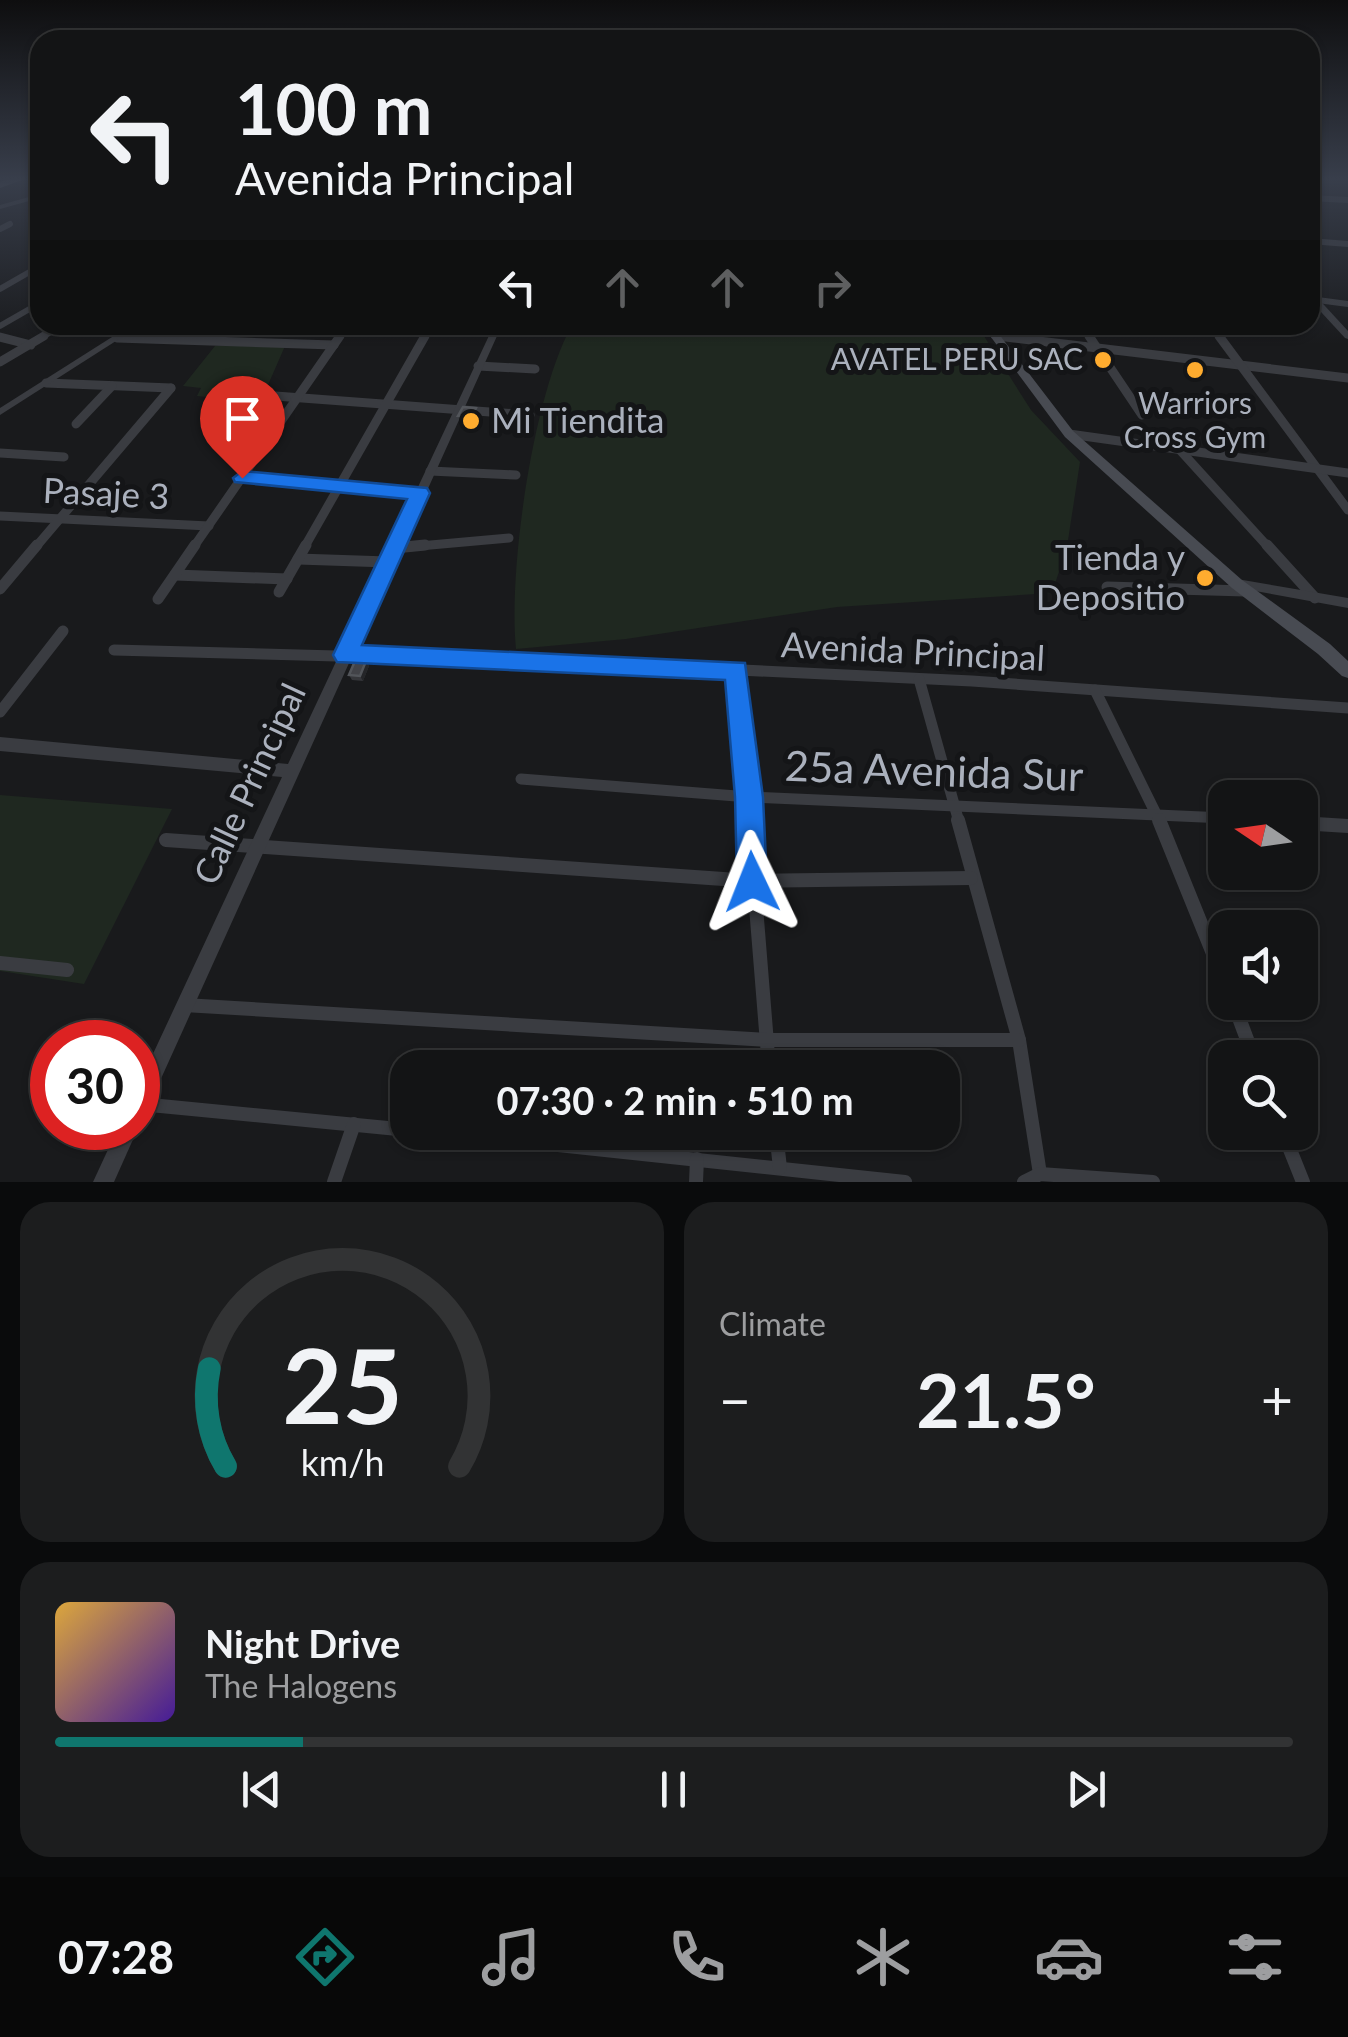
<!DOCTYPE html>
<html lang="en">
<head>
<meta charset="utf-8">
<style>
  body { margin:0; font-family:Lato,sans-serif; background:#1c1d1e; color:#f1f3f6; height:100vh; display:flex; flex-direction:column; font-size:38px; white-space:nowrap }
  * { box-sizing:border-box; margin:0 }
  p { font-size:32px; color:#9d9ea0 }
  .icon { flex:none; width:55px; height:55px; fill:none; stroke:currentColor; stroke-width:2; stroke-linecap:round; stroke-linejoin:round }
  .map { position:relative; height:1182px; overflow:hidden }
  .panel { display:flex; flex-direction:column; gap:20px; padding:20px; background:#0a0b0c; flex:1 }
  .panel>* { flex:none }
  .banner { position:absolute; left:30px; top:30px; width:1290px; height:305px; border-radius:30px; box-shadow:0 2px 8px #0004,0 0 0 2px #323334; background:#131415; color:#f1f3f6; overflow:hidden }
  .needle { width:65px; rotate:283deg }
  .tools { position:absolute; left:1208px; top:780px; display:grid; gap:20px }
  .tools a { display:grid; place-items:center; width:110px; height:110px; border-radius:20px; background:#131415; box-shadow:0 2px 8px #0004,0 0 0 2px #323334; font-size:50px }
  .speed { position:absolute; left:30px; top:1020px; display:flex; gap:20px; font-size:50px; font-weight:700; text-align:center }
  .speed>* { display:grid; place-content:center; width:130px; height:130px; border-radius:50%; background:#131415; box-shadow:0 2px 8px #0004,0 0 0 2px #323334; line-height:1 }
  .speed .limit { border:15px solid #d22; background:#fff; color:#111 }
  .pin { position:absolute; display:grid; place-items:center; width:85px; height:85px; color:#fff; margin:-102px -42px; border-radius:50% 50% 50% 0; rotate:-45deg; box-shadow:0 0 10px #0007 }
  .pin .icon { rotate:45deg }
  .me { position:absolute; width:110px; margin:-55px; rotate:358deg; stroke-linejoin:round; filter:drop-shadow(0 0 8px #0008) }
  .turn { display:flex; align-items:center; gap:35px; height:210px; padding:0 40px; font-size:45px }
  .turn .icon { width:130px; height:130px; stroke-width:2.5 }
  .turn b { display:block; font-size:70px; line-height:85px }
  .lanes { display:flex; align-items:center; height:95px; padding:0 40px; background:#0003; justify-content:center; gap:50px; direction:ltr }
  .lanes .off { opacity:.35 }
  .big { font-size:75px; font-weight:700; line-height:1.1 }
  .panel .card { flex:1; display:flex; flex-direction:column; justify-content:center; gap:15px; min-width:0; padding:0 35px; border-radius:30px; background:#1c1d1e }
  .panel .dial { align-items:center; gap:0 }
  .dial svg { height:260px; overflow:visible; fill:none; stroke:#323334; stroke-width:7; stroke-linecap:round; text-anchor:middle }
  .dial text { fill:#f1f3f6; stroke:none }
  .song { display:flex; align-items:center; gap:30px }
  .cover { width:120px; height:120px; border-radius:15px; background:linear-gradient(135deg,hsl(40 70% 55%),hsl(260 70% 35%)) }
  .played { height:10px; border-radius:5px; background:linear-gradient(90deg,#0f766e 20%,#323334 20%) }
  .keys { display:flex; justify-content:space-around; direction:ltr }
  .heat { display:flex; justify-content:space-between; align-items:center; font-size:55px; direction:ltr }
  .panel .tiles { flex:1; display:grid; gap:20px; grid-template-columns:1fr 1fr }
  .card:last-child { grid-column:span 2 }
  .trip { position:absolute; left:390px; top:1050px; width:570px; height:100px; border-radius:30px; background:#131415; box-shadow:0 2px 8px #0004,0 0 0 2px #323334; font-weight:700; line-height:100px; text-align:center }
  .tabs { display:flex; height:160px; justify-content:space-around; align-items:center; background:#080808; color:#9d9ea0 }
  .tabs .icon { width:70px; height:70px }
  .tabs .on { color:#0f766e }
  .tabs b { font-size:45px; color:#f1f3f6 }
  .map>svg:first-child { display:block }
  .green { fill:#1f2820 }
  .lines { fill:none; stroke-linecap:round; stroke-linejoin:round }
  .minor-far3 { stroke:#3a3c41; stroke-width:6 }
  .minor-far2 { stroke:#3a3c41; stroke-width:9 }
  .minor-far1 { stroke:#3a3c41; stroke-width:11 }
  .minor { stroke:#3a3c41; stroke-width:14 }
  .tertiary { fill:#3a3c41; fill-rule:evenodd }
  .secondary { fill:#484b52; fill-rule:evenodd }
  .trunk { fill:#5e626a; fill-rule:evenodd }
  .wall { fill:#35363a }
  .shaded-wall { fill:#242528 }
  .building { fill:#424348; stroke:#52555a; stroke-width:2.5 }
  .route { fill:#1a73e8; stroke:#114b97; stroke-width:2.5 }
  .poi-dot { fill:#ffac2f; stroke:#141517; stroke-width:4 }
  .labels { text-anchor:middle; stroke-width:10; stroke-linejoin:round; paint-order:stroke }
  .far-poi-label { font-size:30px; fill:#abb1bd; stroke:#141517; text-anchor:end }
  .poi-label { font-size:35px; fill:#abb1bd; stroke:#141517; text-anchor:start }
  .street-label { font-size:35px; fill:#abb1bd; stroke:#141517 }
  .near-street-label { font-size:42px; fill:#abb1bd; stroke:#141517 }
</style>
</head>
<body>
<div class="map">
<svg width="1348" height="1182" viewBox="0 0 1348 1182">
  <rect width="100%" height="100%" fill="#191a1c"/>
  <!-- green -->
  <g class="green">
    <path d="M 572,325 L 977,325 L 1031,410 L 1080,462 L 1067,547 L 1052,593 L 837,607 L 626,639 L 516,649 C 508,570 533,395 572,325 Z"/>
    <path d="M 241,344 L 285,346 L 268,385 L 228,383 L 216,398 L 197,396 L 201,388 L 183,386 L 215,346 Z"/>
    <path d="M 0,795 L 172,809 L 84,984 L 0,971 Z"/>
  </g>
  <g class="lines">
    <!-- minor-far3 -->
    <g class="minor-far3">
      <path d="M 1310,198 L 1348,200"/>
      <path d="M 0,229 L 10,224"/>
      <path d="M 1310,241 L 1348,244"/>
      <path d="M 0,289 L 40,266"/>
      <path d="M 1310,299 L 1348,304"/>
      <path d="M 1081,325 L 1090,339"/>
      <path d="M 1211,325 L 1221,339"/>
      <path d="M 0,326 L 40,303"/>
      <path d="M 994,336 L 1018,339"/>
      <path d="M 0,337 L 7,339"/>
      <path d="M 117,338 L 143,339"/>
      <path d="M 39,339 L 63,325"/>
      <path d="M 338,339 L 348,325"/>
      <path d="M 423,339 L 431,325"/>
    </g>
    <!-- minor-far2 -->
    <g class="minor-far2">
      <path d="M 997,336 L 1348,378"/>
      <path d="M 1089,336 L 1142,415"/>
      <path d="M 1219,336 L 1348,510"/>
      <path d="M 0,337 L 31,345"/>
      <path d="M 117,338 L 334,345"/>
      <path d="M 0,362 L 44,336"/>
      <path d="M 478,366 L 535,369"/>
      <path d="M 46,383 L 171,388"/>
      <path d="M 262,395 L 530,415"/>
      <path d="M 76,424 L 112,386"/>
      <path d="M 1069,434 L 1348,473"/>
      <path d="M 1179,449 L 1269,548"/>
      <path d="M 0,453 L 64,457"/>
      <path d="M 430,471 L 516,475"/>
      <path d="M 243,478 L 420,493"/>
      <path d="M 0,516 L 209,526"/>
      <path d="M 35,548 L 171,388"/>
      <path d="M 193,548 L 340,336"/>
      <path d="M 304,548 L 425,336"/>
      <path d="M 397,548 L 509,538"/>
    </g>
    <!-- minor-far1 -->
    <g class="minor-far1">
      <path d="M 1267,545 L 1315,598"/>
      <path d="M 395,548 L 425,545"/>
      <path d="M 298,559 L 388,562"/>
      <path d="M 175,575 L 287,579"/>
      <path d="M 1107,587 L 1245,591"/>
      <path d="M 0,589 L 37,545"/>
      <path d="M 279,592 L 306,545"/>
      <path d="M 158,599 L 195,545"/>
      <path d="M 114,650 L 593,663 L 972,681 L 1348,708"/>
      <path d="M 737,670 L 749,822"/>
      <path d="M 919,679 L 959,822"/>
      <path d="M 1095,690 L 1160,822"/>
      <path d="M 0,712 L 63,631"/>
      <path d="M 521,779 L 749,797 L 1225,818"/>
    </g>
    <!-- minor -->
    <g class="minor">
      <path d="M 749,820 L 769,1068"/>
      <path d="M 958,820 L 1019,1040 L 1040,1174"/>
      <path d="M 1159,820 L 1225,983"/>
      <path d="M 1300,823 L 1348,826"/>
      <path d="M 166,840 L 752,881 L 971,878"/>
      <path d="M 0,963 L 67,970"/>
      <path d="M 1233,1002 L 1254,1058"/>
      <path d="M 184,1005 L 767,1040 L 1019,1040"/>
      <path d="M 140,1104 L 408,1130"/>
      <path d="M 435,1132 L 905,1182"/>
      <path d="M 776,1132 L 780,1168"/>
      <path d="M 1283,1132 L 1303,1182"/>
      <path d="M 334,1182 L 354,1124"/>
      <path d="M 696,1182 L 697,1159"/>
      <path d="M 1024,1182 L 1040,1174 L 1153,1182"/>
    </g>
    <!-- tertiary -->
    <g class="tertiary">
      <path d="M 40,194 L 40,198 L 0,209 L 0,205 Z"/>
      <path d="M 1310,292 L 1313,293 L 1348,331 L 1348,339 L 1345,338 L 1310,300 Z"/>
      <path d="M 131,325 L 141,325 L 0,415 L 0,408 Z"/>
      <path d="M 494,325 L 502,325 L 145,1114 L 138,1117 L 138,1086 L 282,777 L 0,751 L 0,737 L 288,764 Z"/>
      <path d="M 1237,579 L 1348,598 L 1348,608 L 1233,587 L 1231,584 L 1233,581 Z"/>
      <path d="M 138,1127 L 138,1128 L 135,1135 L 114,1182 L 93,1182 L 118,1128 Z"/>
    </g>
    <!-- secondary -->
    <path class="secondary" d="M 982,325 L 992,325 L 1073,431 L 1242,580 L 1330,644 L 1348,661 L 1348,678 L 1342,676 L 1318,654 L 1232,588 L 1065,437 Z"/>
    <!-- trunk -->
    <path class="trunk" d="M 12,178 L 28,178 L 0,188 L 0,182 Z"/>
  </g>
  <!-- wall -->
  <g class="wall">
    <path d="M 476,408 L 479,419 L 475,428 L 461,427 L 458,416 Z"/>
    <path d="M 366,661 L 369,666 L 363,681 L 352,680 L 349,675 Z"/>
  </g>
  <!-- shaded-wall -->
  <g class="shaded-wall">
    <path d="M 476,408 L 479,419 L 475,428 L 472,417 Z"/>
    <path d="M 366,661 L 369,666 L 363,681 L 360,676 Z"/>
  </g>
  <!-- building -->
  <g class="building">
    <path d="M 463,407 L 476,408 L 472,417 L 458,416 Z"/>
    <path d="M 355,661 L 366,661 L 360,676 L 349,675 Z"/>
  </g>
  <!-- sky -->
  <linearGradient id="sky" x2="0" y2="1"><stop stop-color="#0e0e0f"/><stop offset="0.52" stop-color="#383e4b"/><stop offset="1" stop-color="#383e4b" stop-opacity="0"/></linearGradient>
  <rect width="1348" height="344" fill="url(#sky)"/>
  <!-- route -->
  <path class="route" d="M 242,471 L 427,488 L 430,493 L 362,645 L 745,663 L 763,797 L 767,882 L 763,892 L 752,896 L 741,892 L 737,882 L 735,797 L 725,680 L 337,662 L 333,655 L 407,499 L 235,482 L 233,478 Z"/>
  <!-- markers -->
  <g class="poi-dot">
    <circle cx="1103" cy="360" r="10"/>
    <circle cx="1195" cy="370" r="10"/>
    <circle cx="471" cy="421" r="10"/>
    <circle cx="1205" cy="578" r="10"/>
  </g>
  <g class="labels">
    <!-- far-poi labels -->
    <g class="far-poi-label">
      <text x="1083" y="370">AVATEL PERU SAC</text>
      <text x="1195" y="414" text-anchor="middle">Warriors<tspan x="1195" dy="34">Cross Gym</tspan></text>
    </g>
    <!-- poi labels -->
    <g class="poi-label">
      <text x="491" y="433">Mi Tiendita</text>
      <text x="1185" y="570" text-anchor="end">Tienda y<tspan x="1185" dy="40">Depositio</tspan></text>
    </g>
    <!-- street labels -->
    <g class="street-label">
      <text transform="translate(106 494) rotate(3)" y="12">Pasaje 3</text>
      <text transform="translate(913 652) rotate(3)" y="12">Avenida Principal</text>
      <text transform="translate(250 784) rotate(-65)" y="12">Calle Principal</text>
    </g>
    <!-- near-street labels -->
    <g class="near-street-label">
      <text transform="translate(934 771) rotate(2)" y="15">25a Avenida Sur</text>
    </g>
  </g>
</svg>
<div class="tools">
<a><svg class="needle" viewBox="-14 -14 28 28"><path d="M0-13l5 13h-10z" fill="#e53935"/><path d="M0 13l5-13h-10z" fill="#9d9ea0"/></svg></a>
<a><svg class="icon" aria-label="sound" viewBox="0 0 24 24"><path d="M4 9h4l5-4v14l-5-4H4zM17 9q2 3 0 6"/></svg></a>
<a><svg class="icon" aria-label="search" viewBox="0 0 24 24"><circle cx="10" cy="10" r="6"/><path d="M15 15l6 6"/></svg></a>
</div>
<div class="speed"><div class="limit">30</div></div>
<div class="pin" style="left:242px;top:478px;background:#d93025"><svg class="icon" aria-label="arrive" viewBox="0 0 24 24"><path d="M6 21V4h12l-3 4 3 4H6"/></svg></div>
<svg class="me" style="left:752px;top:882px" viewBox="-20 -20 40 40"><path d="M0-17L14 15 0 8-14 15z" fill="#1a73e8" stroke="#fff" stroke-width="4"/></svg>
<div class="trip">07:30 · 2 min · 510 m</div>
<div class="banner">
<div class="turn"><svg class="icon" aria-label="left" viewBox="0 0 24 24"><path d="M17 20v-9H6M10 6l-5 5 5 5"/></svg><div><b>100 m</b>Avenida Principal</div></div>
<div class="lanes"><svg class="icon" aria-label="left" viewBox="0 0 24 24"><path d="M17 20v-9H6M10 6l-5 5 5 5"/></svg><svg class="icon off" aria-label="ahead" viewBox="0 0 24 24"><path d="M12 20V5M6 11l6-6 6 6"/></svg><svg class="icon off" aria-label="ahead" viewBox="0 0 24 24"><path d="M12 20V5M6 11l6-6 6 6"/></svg><svg class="icon off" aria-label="right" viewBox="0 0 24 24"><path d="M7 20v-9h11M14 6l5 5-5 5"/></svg></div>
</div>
</div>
<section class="panel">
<div class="tiles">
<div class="card dial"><svg viewBox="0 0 100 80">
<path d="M14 69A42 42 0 1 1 86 69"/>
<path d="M14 69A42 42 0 0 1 9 39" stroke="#0f766e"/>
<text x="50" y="56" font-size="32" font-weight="700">25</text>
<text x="50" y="72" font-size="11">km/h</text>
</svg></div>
<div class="card"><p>Climate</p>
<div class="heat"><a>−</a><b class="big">21.5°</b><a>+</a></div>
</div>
<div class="card">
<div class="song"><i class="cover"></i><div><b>Night Drive</b><p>The Halogens</p></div></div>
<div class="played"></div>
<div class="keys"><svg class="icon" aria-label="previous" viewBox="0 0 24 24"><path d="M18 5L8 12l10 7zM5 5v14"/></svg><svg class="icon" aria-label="pause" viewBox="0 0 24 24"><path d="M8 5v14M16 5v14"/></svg><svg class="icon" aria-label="next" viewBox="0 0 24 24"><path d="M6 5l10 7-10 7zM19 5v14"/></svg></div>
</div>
</div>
</section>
<nav class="tabs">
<b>07:28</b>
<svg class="icon on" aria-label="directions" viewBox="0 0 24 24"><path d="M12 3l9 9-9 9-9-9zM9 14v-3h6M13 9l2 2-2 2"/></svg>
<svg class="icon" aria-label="music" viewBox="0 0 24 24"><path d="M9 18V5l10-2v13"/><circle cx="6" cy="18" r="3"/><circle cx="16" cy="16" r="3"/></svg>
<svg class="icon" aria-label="phone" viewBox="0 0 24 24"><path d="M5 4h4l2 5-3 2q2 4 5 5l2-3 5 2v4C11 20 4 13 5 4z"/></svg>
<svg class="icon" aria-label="climate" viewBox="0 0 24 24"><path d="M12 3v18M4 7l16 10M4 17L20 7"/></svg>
<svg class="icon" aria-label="car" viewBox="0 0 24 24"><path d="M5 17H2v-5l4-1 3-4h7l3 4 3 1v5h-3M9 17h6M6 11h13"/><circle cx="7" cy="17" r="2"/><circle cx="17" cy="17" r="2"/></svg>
<svg class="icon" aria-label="filters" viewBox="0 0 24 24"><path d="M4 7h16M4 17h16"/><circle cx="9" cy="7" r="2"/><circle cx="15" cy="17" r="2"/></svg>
</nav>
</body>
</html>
